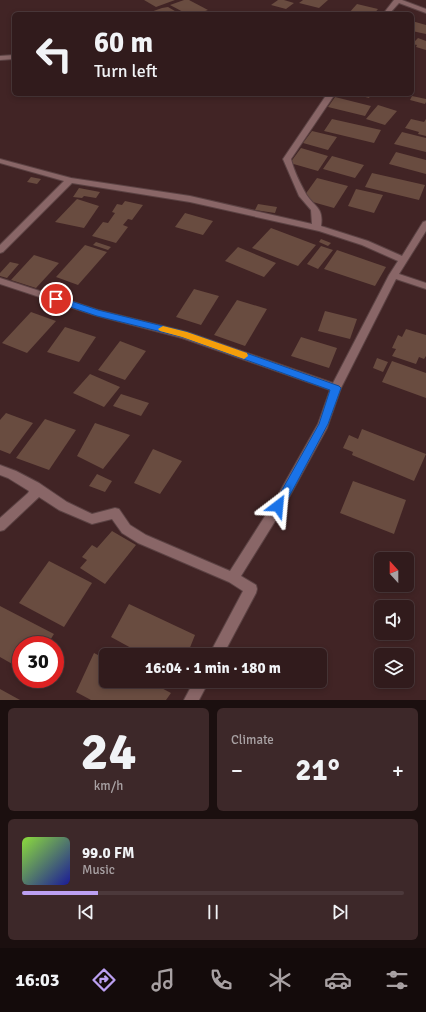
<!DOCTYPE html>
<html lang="en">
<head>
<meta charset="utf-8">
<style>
  body { margin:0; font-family:Signika,sans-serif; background:#3d2829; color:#f1f3f6; height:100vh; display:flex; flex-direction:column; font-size:15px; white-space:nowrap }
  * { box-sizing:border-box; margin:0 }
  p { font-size:13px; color:#a8a1a3 }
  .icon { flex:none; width:22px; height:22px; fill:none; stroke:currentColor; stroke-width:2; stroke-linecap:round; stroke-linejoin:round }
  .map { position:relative; height:700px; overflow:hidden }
  .sheet { display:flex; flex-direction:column; gap:8px; padding:8px; background:#1b0f0f; flex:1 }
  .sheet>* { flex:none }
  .banner { position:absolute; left:12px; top:12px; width:402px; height:84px; border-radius:6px; box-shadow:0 2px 6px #0003,0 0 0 1px #4c393b; background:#311b1c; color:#f1f3f6; overflow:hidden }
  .needle { width:26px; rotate:339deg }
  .tools { position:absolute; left:374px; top:552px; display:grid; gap:8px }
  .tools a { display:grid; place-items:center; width:40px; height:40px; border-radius:6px; background:#311b1c; box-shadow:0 2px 6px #0003,0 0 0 1px #4c393b; font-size:20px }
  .speed { position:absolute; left:12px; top:636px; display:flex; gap:8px; font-size:20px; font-weight:700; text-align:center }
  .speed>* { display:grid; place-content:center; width:52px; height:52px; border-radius:50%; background:#311b1c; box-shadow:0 2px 6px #0003,0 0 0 1px #4c393b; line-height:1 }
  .speed .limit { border:6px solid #d22; background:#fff; color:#111 }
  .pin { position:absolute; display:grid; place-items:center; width:34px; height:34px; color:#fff; margin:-17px; border:2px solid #fff; border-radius:50%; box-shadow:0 1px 4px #0007 }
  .me { position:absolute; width:44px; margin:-22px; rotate:29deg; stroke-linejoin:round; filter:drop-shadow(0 0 3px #0008) }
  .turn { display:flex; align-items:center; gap:14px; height:84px; padding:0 16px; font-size:18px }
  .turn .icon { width:52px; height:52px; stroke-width:2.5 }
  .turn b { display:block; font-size:28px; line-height:34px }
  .big { font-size:30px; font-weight:700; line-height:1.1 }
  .sheet .tile { flex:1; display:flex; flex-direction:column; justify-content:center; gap:6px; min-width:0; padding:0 14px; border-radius:6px; background:#3d2829 }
  .sheet .dial { align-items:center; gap:0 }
  .dial b { font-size:52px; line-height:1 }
  .song { display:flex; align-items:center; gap:12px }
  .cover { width:48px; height:48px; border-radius:6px; background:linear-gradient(135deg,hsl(90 70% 55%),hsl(240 70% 35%)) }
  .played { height:4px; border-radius:2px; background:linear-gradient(90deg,#bca0f2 20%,#4c393b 20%) }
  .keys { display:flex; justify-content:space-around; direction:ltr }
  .heat { display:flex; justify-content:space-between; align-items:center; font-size:22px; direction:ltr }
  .sheet .tiles { flex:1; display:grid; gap:8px; grid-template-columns:1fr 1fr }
  .tile:last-child { grid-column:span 2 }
  .trip { position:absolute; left:99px; top:648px; width:228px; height:40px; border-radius:6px; background:#311b1c; box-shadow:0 2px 6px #0003,0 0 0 1px #4c393b; font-weight:700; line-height:40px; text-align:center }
  .tab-bar { display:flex; height:64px; justify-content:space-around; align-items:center; background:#140b0b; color:#a8a1a3 }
  .tab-bar .icon { width:28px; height:28px }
  .tab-bar .active { color:#bca0f2 }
  .tab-bar b { font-size:18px; color:#f1f3f6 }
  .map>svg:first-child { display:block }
  .building { fill:#694c40 }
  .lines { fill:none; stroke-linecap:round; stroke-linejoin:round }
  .street-casing { stroke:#5b4243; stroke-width:2 }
  .street { fill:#896667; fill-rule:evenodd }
  .route { fill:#1a73e8; stroke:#114b97 }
  .slow { fill:#f59e0b }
</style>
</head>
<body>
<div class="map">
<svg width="426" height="700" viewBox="0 0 426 700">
  <rect width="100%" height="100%" fill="#412425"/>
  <!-- building -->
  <g class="building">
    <path d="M 144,0 L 175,0 L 156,7 Z"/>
    <path d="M 184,0 L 189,0 L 208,10 L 197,14 L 187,14 L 170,5 Z"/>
    <path d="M 278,0 L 284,0 L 294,3 L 286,9 L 271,5 Z"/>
    <path d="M 303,0 L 328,0 L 319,8 L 299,3 Z"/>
    <path d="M 357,4 L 378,9 L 374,14 L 348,14 Z"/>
    <path d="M 168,7 L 180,14 L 145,14 L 162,8 Z"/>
    <path d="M 412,21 L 426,25 L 426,34 L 412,31 Z"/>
    <path d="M 418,38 L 426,41 L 426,50 L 416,47 L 417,45 L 412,44 Z"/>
    <path d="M 354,94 L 371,94 L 369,98 Z"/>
    <path d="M 412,96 L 426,99 L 426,102 L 425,104 L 410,100 Z"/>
    <path d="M 335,97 L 371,106 L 365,116 L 328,107 Z"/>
    <path d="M 378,105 L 397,111 L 385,125 L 366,119 Z"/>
    <path d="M 332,119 L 381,130 L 374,143 L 324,131 Z"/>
    <path d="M 411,119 L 424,122 L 426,119 L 426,136 L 418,134 L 419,132 L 405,128 Z"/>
    <path d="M 312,131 L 337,137 L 328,150 L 303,143 Z"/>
    <path d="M 402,132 L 426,138 L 426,152 L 394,144 Z"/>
    <path d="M 301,148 L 328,156 L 318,171 L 290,163 Z"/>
    <path d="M 396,152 L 426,160 L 426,174 L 389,164 Z"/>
    <path d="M 332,156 L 364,165 L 355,178 L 323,169 Z"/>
    <path d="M 372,173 L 425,185 L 419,200 L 365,187 Z"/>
    <path d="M 31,177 L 41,179 L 37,184 L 27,182 Z"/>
    <path d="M 317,178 L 348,186 L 334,208 L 302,199 Z"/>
    <path d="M 79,188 L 100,192 L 96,198 L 84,196 L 82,198 L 73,197 Z"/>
    <path d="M 356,189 L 383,195 L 374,213 L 348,206 Z"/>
    <path d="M 77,199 L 99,206 L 84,228 L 55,222 Z"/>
    <path d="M 125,201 L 143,205 L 132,220 L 128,219 L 123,225 L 128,227 L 116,243 L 92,236 L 103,222 L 108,223 L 115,213 L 112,212 L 117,204 L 122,205 Z"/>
    <path d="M 258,204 L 277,207 L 275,213 L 255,210 Z"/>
    <path d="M 185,213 L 213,221 L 203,235 L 175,227 Z"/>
    <path d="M 271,228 L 316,245 L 298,266 L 252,248 Z"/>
    <path d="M 321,239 L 331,243 L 328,246 L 319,242 Z"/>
    <path d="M 96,242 L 111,247 L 108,250 L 93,245 Z"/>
    <path d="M 85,245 L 107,252 L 78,285 L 56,277 Z"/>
    <path d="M 321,246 L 333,250 L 318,269 L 307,264 Z"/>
    <path d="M 238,247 L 276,263 L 264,277 L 225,261 Z"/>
    <path d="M 337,250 L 386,267 L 375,286 L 324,269 Z"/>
    <path d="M 34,255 L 59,263 L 36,288 L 11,280 Z"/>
    <path d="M 10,262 L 19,264 L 7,278 L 0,276 L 0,273 Z"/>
    <path d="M 194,289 L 219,296 L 201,325 L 176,317 Z"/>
    <path d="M 237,300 L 267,309 L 245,346 L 214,335 Z"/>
    <path d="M 325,311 L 357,319 L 350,339 L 318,331 Z"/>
    <path d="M 31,312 L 56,321 L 27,353 L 2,343 Z"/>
    <path d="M 65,327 L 96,337 L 79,362 L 47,352 Z"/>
    <path d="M 406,329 L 426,335 L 426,356 L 424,359 L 419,357 L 416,364 L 392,356 L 396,349 L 392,348 L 398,335 L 402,337 Z"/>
    <path d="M 301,337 L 337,348 L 329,368 L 291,356 Z"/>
    <path d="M 120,341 L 146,351 L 125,380 L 98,370 Z"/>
    <path d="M 377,358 L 388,362 L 383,372 L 373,368 Z"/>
    <path d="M 392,361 L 426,373 L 426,398 L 382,382 Z"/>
    <path d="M 90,374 L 120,387 L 104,407 L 73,393 Z"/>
    <path d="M 121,394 L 149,403 L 141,416 L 113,406 Z"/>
    <path d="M 6,413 L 33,423 L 10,454 L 0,450 L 0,420 Z"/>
    <path d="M 45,419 L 76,430 L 49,470 L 16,458 Z"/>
    <path d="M 95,423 L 130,435 L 103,469 L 77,456 Z"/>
    <path d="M 362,429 L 426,454 L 414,481 L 352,455 L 353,452 L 343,448 L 349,435 L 358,439 Z"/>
    <path d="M 153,449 L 182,461 L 160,494 L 134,483 Z"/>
    <path d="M 97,474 L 112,481 L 105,492 L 89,486 Z"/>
    <path d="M 353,481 L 406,500 L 394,534 L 340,513 Z"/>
    <path d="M 112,531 L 136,545 L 105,584 L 80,568 L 87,560 L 82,557 L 92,545 L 97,548 Z"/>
    <path d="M 49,561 L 92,583 L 64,627 L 19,603 Z"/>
    <path d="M 129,604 L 195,635 L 187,655 L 144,655 L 111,637 Z"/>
    <path d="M 0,606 L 54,634 L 47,645 L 21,645 L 21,669 L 0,657 Z"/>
    <path d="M 94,653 L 106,659 L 106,681 L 148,681 L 171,693 L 166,700 L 91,700 L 76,692 Z"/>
    <path d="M 0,689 L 20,700 L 0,700 Z"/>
  </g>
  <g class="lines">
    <!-- street casing -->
    <g class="street-casing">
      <g id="street">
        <path d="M 394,0 L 402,0 L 426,9 L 426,13 L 399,3 L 389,14 L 383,14 Z"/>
        <path d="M 14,55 L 14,59 L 0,60 L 0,56 Z"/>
        <path d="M 327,94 L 335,94 L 291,159 C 294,171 300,183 306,194 C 314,207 324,207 321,226 L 368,241 L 402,256 L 423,222 L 426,221 L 426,231 L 399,274 L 426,283 L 426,289 L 396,279 L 341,388 L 327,428 L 282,510 L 241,576 L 256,585 L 257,589 L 256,593 L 223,655 L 209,655 L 243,591 L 229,582 L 138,543 L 122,533 L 112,519 L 92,524 L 59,510 L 39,497 L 4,530 L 0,531 L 0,518 L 28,493 L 29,491 L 8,478 L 0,475 L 0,465 L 16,471 L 39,483 L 67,502 L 92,514 L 115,508 L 119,509 L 130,525 L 146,535 L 230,571 L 274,502 L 318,424 L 330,390 L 182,338 L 94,315 L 0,284 L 0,278 L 98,310 L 187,332 L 333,383 L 389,275 L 398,261 L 362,245 L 319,231 L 190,202 L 72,183 L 3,252 L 0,253 L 0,245 L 64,181 L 0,163 L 0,159 L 71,178 L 190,196 L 312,224 L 311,210 L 299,196 L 283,159 Z"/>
        <path d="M 194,681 L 209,681 L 199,700 L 184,700 Z"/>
      </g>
    </g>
    <!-- street -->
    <use href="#street" class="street"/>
  </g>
  <!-- route -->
  <path class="route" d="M 56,296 L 98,310 L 187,332 L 339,386 L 341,388 L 328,424 L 282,510 L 278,511 L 275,510 L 273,506 L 319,424 L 330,390 L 182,337 L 97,316 L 52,301 L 51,299 L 52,297 Z"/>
  <!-- slow -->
  <path class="slow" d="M 163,326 L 187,332 L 247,353 L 248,356 L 244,359 L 182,337 L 160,331 L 158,329 Z"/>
</svg>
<div class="tools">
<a><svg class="needle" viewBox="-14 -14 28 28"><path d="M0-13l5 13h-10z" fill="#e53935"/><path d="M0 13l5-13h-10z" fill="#a8a1a3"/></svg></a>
<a><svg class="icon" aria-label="sound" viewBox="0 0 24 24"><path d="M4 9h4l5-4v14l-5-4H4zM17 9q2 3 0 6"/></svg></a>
<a><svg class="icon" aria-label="layers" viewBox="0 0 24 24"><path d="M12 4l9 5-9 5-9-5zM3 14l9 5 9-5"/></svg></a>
</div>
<div class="speed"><div class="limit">30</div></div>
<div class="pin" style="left:56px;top:299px;background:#d93025"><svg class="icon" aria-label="arrive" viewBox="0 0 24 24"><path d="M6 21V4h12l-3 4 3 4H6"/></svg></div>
<svg class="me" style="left:278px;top:506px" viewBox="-20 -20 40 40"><path d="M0-17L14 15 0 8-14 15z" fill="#1a73e8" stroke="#fff" stroke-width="4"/></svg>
<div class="trip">16:04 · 1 min · 180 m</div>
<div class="banner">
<div class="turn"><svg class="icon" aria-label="left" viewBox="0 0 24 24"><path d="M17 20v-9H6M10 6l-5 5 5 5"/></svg><div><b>60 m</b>Turn left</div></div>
</div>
</div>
<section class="sheet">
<div class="tiles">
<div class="tile dial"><b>24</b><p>km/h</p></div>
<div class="tile"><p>Climate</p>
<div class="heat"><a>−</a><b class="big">21°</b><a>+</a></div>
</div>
<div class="tile">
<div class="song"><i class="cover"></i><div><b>99.0 FM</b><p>Music</p></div></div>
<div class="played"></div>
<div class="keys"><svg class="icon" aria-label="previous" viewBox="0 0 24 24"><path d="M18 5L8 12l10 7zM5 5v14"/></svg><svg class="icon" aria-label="pause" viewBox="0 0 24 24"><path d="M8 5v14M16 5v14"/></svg><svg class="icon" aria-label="next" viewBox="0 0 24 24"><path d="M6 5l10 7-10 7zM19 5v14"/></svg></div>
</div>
</div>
</section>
<nav class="tab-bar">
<b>16:03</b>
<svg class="icon active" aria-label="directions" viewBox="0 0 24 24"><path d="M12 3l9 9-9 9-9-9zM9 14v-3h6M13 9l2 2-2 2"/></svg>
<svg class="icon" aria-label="music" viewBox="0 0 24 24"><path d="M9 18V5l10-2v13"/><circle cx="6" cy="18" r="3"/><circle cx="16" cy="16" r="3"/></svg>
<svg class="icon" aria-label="phone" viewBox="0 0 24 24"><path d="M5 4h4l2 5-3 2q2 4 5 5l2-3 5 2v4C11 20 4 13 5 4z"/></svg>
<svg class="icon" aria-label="climate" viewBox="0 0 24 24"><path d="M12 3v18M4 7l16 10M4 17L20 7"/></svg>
<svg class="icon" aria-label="car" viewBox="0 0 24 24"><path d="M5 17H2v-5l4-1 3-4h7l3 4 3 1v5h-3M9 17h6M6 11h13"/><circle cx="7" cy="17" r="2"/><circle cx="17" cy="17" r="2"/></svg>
<svg class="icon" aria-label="filters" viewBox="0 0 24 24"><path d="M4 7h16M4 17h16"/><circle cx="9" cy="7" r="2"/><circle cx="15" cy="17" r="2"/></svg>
</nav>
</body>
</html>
